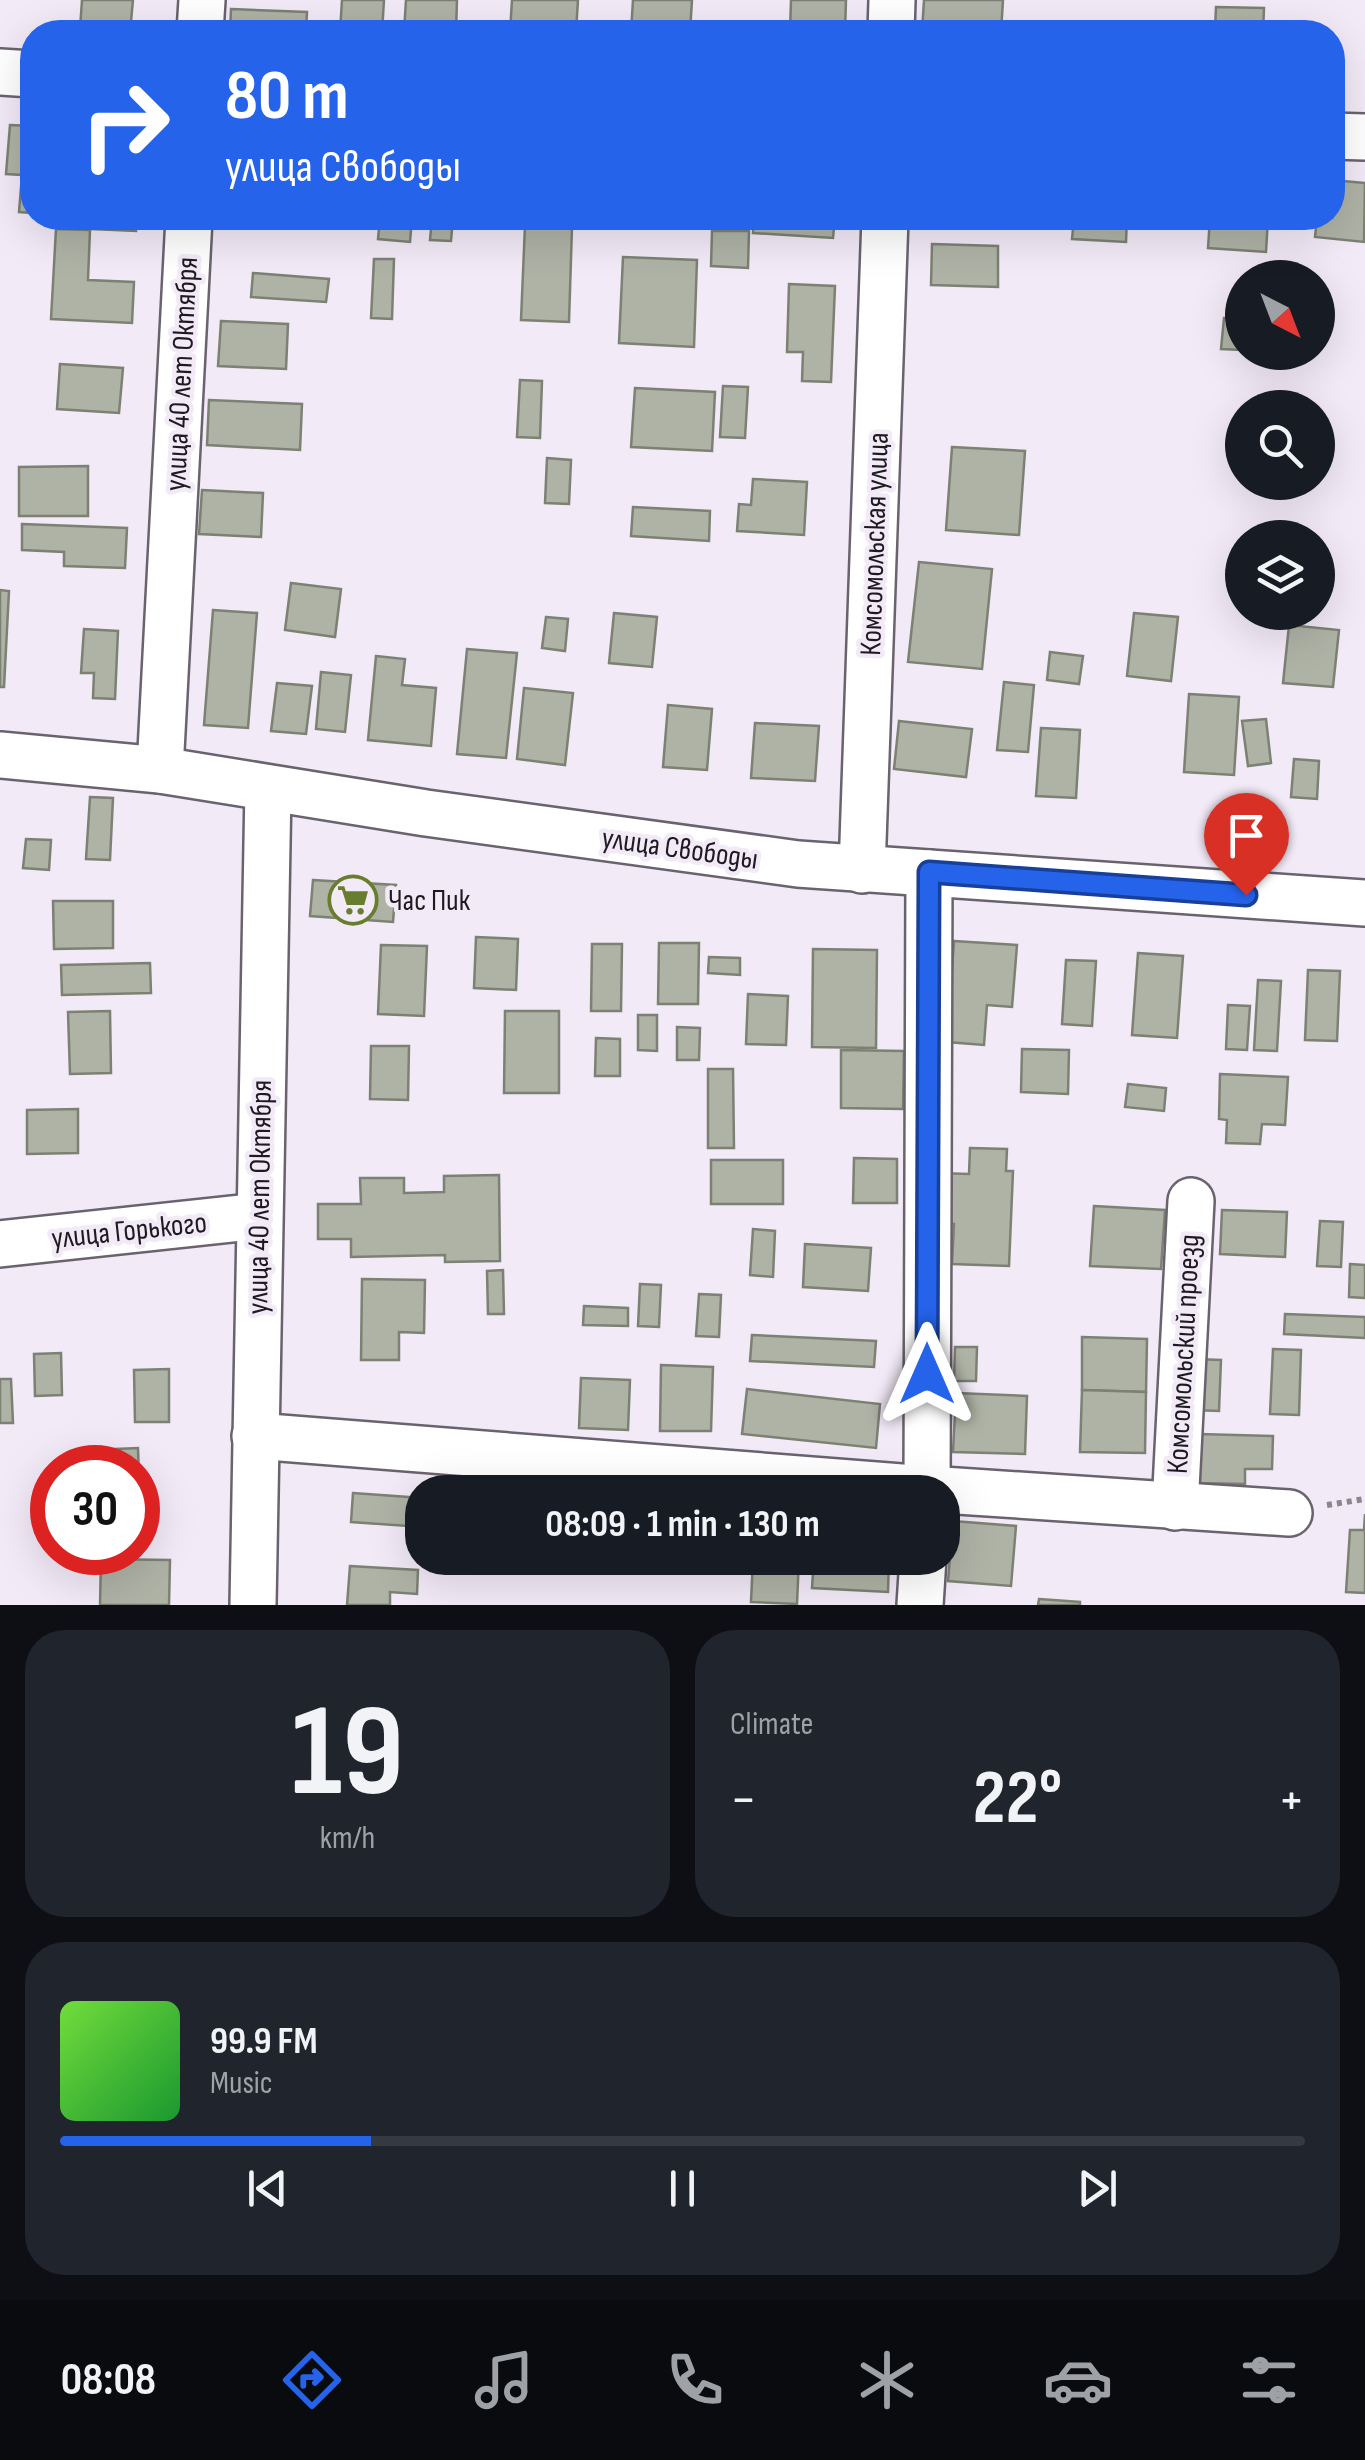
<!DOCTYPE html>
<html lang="en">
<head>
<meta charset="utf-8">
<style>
  body { margin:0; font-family:"Sofia Sans Condensed",sans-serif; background:#20242c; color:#f1f3f6; height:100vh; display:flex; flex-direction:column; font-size:38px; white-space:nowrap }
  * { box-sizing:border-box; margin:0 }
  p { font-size:32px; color:#9ea1a6 }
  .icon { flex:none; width:55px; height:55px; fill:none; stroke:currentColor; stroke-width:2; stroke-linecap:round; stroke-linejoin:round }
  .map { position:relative; height:1605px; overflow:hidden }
  .details { display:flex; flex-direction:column; gap:25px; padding:25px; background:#0d0f14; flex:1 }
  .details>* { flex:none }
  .top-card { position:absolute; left:20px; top:20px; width:1325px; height:210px; border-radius:40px; box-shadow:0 10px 40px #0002; background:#2563eb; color:#fff; overflow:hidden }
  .needle { width:65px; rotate:138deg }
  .tools { position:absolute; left:1225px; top:260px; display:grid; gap:20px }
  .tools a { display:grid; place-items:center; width:110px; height:110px; border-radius:50%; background:#171b24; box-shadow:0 10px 40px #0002; font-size:50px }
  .speed { position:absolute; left:30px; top:1445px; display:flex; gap:20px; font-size:50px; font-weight:700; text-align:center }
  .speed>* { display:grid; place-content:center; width:130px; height:130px; border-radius:50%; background:#171b24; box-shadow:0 10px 40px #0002; line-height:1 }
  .speed .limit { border:15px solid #d22; background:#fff; color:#111 }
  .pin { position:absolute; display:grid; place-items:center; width:85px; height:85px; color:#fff; margin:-102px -42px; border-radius:50% 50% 50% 0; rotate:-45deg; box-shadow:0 0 10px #0007 }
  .pin .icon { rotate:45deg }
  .me { position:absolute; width:110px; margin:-55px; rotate:0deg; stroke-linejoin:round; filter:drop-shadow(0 0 8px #0008) }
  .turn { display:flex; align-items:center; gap:35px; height:210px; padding:0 40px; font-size:45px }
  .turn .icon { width:130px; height:130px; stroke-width:2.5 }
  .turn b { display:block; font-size:70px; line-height:85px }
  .big { font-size:75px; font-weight:700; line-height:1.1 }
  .details .card { flex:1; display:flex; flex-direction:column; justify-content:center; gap:15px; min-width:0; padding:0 35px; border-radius:40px; background:#20242c }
  .details .dial { align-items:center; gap:0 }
  .dial b { font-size:130px; line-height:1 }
  .song { display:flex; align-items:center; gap:30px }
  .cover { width:120px; height:120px; border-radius:15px; background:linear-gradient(135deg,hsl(100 70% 55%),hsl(130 70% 35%)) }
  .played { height:10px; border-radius:5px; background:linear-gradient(90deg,#2563eb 25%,#363941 25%) }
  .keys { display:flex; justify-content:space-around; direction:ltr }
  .heat { display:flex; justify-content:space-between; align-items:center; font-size:55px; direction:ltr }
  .details .tiles { flex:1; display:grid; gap:25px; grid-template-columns:1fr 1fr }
  .card:last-child { grid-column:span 2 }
  .trip { position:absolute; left:405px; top:1475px; width:555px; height:100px; border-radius:40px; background:#171b24; box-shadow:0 10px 40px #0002; font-weight:700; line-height:100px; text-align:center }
  .menu { display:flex; height:160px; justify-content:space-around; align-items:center; background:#090b0e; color:#9ea1a6 }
  .menu .icon { width:70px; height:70px }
  .menu .active { color:#2563eb }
  .menu b { font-size:45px; color:#f1f3f6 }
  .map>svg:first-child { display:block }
  .building { fill:#afb3a6; stroke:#7c8174; stroke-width:2.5 }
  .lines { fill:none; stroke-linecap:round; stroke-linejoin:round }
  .minor-casing { stroke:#6a636e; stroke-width:50 }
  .path { stroke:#8c868f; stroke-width:6; stroke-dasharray:5 5; stroke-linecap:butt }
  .minor { stroke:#fff; stroke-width:45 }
  .route-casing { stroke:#184099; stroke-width:25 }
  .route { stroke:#2563eb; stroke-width:18 }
  .labels { text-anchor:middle; stroke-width:9; stroke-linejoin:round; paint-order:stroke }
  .street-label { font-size:30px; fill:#1e1b20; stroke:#f2eaf7 }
  .poi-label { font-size:30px; fill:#1e1b20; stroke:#f2eaf7; text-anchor:start }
</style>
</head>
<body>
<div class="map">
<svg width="1365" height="1605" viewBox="0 0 1365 1605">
  <rect width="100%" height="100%" fill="#f2eaf7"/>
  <!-- building -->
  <g class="building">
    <path d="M 82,0 L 133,0 L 130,32 L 80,29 Z"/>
    <path d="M 342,0 L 384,0 L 382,32 L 340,32 Z"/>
    <path d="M 406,0 L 457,0 L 456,32 L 404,32 Z"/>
    <path d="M 512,0 L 578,0 L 576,32 L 510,32 Z"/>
    <path d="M 633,0 L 692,0 L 690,32 L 631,32 Z"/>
    <path d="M 791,0 L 846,0 L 845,32 L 790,32 Z"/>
    <path d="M 924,0 L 1003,0 L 1001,32 L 922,32 Z"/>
    <path d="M 1216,7 L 1264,8 L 1263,32 L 1215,30 Z"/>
    <path d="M 231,9 L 307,12 L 306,32 L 230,32 Z"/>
    <path d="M 10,125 L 32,126 L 32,213 L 19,212 L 22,175 L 6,174 Z"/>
    <path d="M 1332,180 L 1365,183 L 1364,242 L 1315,237 L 1317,218 L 1332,218 Z"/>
    <path d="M 92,218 L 136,218 L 136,231 L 92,229 Z"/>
    <path d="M 380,218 L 412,218 L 410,242 L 378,239 Z"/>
    <path d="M 432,218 L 453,218 L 451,241 L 430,240 Z"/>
    <path d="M 476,218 L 512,218 L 512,224 L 476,222 Z"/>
    <path d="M 754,218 L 835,218 L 833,238 L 753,233 Z"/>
    <rect x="934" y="218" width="63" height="2"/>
    <path d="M 1074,218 L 1127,218 L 1126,242 L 1072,239 Z"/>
    <path d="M 1210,218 L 1268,218 L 1266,252 L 1208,248 Z"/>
    <path d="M 525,225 L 572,227 L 569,322 L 521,320 Z"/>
    <path d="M 56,229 L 90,230 L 88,280 L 134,282 L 132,323 L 51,319 Z"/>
    <path d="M 712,231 L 749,231 L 748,268 L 711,266 Z"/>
    <path d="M 932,244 L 998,246 L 998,287 L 931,285 Z"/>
    <path d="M 623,257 L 697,260 L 694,347 L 619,343 Z"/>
    <path d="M 374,259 L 394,259 L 392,319 L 371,318 Z"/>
    <path d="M 253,273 L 329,279 L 326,302 L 251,297 Z"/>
    <path d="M 789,284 L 835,286 L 831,382 L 802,381 L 803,352 L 787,352 Z"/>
    <path d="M 1224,318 L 1242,319 L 1242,350 L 1221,349 Z"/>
    <path d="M 221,321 L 288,324 L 286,369 L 218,366 Z"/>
    <path d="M 60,364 L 123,368 L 119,413 L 57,409 Z"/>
    <path d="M 520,380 L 542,381 L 540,438 L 517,437 Z"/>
    <path d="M 723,386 L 748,387 L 745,438 L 720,437 Z"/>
    <path d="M 635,388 L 715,392 L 712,451 L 631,447 Z"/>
    <path d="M 209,400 L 302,404 L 300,450 L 207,445 Z"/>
    <path d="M 952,447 L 1025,451 L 1019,535 L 946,530 Z"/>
    <path d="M 547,458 L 571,460 L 569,504 L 545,503 Z"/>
    <path d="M 88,466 L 88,516 L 19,516 L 19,467 Z"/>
    <path d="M 753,479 L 807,482 L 804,535 L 737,531 L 739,504 L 751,505 Z"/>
    <path d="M 202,490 L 263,493 L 261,537 L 199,534 Z"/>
    <path d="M 633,507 L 710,511 L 709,541 L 631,536 Z"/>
    <path d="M 22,524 L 127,528 L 125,568 L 64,566 L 64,552 L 22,550 Z"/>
    <path d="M 919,562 L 992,569 L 982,669 L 908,662 Z"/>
    <path d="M 291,583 L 341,589 L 335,637 L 285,630 Z"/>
    <path d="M 0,590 L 9,591 L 4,687 L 0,687 Z"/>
    <path d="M 213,610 L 257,613 L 248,728 L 204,725 Z"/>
    <path d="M 614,613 L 657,617 L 652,667 L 609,663 Z"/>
    <path d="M 1134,613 L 1178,617 L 1171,681 L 1127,676 Z"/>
    <path d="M 546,617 L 568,619 L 565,651 L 542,648 Z"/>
    <path d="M 1289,625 L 1339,630 L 1333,687 L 1283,683 Z"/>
    <path d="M 84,629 L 118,631 L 115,699 L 93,698 L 94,673 L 81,673 Z"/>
    <path d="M 467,649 L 517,653 L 506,758 L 457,754 Z"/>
    <path d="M 1050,652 L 1083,656 L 1079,684 L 1047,680 Z"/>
    <path d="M 376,656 L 405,659 L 402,685 L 436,688 L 431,746 L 368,740 Z"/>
    <path d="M 321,672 L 351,675 L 345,732 L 316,729 Z"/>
    <path d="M 1004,682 L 1034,685 L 1028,752 L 997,750 Z"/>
    <path d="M 277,683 L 312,686 L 306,734 L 271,731 Z"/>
    <path d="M 524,688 L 573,693 L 565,765 L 517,759 Z"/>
    <path d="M 1189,694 L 1239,697 L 1234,775 L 1184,772 Z"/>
    <path d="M 668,705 L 712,709 L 707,770 L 663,767 Z"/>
    <path d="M 1266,719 L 1271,763 L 1248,766 L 1242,721 Z"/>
    <path d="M 899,721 L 972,729 L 966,777 L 894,769 Z"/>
    <path d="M 755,723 L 819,726 L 815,781 L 751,778 Z"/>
    <path d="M 1041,728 L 1080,730 L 1076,798 L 1036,796 Z"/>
    <path d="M 1294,759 L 1319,761 L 1317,799 L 1291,797 Z"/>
    <path d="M 90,797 L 113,798 L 110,860 L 86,859 Z"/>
    <path d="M 26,839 L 51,840 L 49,870 L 23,868 Z"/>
    <path d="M 313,880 L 396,885 L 393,922 L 310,916 Z"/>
    <path d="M 53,901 L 113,901 L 113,948 L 54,949 Z"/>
    <path d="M 476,937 L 518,939 L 516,990 L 474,988 Z"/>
    <path d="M 954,941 L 1017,945 L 1012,1007 L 987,1005 L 984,1045 L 947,1042 Z"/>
    <path d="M 659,943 L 699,943 L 698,1004 L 658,1004 Z"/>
    <path d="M 592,944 L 622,944 L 621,1011 L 591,1011 Z"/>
    <path d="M 381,945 L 427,946 L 424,1016 L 378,1014 Z"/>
    <path d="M 813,949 L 877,950 L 876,1048 L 812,1047 Z"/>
    <path d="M 1138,953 L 1183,956 L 1177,1038 L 1132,1035 Z"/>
    <path d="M 709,957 L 740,958 L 740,975 L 708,973 Z"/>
    <path d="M 1066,960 L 1096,961 L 1092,1026 L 1062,1024 Z"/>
    <path d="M 150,963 L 151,993 L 62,995 L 61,965 Z"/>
    <path d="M 1308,970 L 1340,971 L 1337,1041 L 1305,1040 Z"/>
    <path d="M 1258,980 L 1281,981 L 1277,1051 L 1254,1050 Z"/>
    <path d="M 748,994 L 788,996 L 786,1045 L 746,1044 Z"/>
    <path d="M 1228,1005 L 1250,1006 L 1247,1050 L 1226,1049 Z"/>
    <path d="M 110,1011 L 111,1073 L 70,1074 L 68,1012 Z"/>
    <path d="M 505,1011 L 559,1011 L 559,1093 L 504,1093 Z"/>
    <path d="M 638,1015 L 657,1015 L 657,1051 L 638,1050 Z"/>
    <path d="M 677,1027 L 700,1028 L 699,1060 L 677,1060 Z"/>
    <path d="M 596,1038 L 620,1039 L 620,1076 L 595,1076 Z"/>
    <path d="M 371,1046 L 409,1046 L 408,1100 L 370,1099 Z"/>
    <path d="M 1022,1049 L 1069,1050 L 1068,1094 L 1021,1092 Z"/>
    <path d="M 841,1050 L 904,1051 L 903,1109 L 841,1108 Z"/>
    <path d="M 708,1069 L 733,1069 L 734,1148 L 708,1148 Z"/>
    <path d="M 1220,1074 L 1288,1077 L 1285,1125 L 1262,1124 L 1260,1144 L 1226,1143 L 1227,1120 L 1219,1119 Z"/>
    <path d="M 1128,1084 L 1166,1088 L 1164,1111 L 1125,1107 Z"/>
    <path d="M 78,1109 L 78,1153 L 27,1154 L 27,1110 Z"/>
    <path d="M 970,1148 L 1007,1149 L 1006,1171 L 1013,1171 L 1009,1266 L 952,1264 L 954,1224 L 937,1224 L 939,1173 L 969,1174 Z"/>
    <path d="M 854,1158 L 897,1159 L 897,1203 L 853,1203 Z"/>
    <rect x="711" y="1160" width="72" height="44"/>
    <path d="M 499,1175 L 500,1261 L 445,1262 L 445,1255 L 351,1257 L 351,1239 L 318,1239 L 318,1204 L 361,1204 L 360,1178 L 404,1178 L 404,1193 L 444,1192 L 444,1176 Z"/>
    <path d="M 1094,1206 L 1165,1210 L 1161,1269 L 1090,1266 Z"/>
    <path d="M 1222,1210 L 1287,1212 L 1285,1257 L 1220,1254 Z"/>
    <path d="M 1320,1221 L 1343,1222 L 1341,1267 L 1317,1266 Z"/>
    <path d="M 753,1229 L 775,1231 L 773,1277 L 750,1275 Z"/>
    <path d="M 805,1244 L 871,1248 L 868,1291 L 803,1287 Z"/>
    <path d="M 1350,1264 L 1365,1265 L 1365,1298 L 1349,1297 Z"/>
    <path d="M 503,1270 L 504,1314 L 488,1314 L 487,1271 Z"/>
    <path d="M 362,1279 L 425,1280 L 424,1333 L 399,1332 L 399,1360 L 361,1360 Z"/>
    <path d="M 640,1284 L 661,1285 L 659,1327 L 638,1326 Z"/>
    <path d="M 699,1294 L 721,1295 L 719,1337 L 696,1336 Z"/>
    <path d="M 584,1306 L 628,1308 L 628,1326 L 583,1325 Z"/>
    <path d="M 1285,1314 L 1365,1317 L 1365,1338 L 1284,1334 Z"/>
    <path d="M 752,1335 L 876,1341 L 874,1367 L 750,1361 Z"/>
    <path d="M 1082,1337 L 1147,1339 L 1146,1392 L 1082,1390 Z"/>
    <path d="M 955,1347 L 977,1347 L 976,1381 L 954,1381 Z"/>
    <path d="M 1273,1349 L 1301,1350 L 1299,1415 L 1270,1414 Z"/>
    <path d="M 61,1353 L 62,1395 L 35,1396 L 34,1354 Z"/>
    <path d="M 1195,1359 L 1221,1360 L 1219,1411 L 1193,1410 Z"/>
    <path d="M 661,1365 L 713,1367 L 711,1431 L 660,1431 Z"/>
    <path d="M 169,1369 L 169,1422 L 135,1422 L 134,1370 Z"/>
    <path d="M 581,1378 L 630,1380 L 628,1430 L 579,1428 Z"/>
    <path d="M 0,1379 L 11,1379 L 13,1423 L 0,1423 Z"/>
    <path d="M 747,1389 L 880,1404 L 876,1448 L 742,1434 Z"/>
    <path d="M 1082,1390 L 1146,1392 L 1145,1453 L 1080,1452 Z"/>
    <path d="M 956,1393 L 1027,1396 L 1025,1454 L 953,1452 Z"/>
    <path d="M 1199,1434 L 1273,1436 L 1272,1469 L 1245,1469 L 1245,1484 L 1197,1483 Z"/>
    <path d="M 138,1448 L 139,1477 L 138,1468 L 92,1468 L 91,1450 Z"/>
    <path d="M 353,1493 L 422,1498 L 422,1527 L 351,1522 Z"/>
    <path d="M 1365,1514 L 1365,1593 L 1346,1592 L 1350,1530 L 1364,1530 Z"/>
    <path d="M 953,1521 L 1016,1526 L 1011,1586 L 948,1581 Z"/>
    <path d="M 594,1558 L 626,1558 L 626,1565 L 594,1562 Z"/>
    <path d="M 753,1558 L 799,1558 L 797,1604 L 751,1602 Z"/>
    <path d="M 814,1558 L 889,1558 L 888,1592 L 812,1588 Z"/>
    <path d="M 101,1559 L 170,1560 L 169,1605 L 100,1605 Z"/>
    <path d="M 350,1566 L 418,1570 L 417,1594 L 390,1592 L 390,1605 L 347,1605 Z"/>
    <path d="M 1039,1599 L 1080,1602 L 1080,1605 L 1038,1605 Z"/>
  </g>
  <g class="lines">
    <!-- minor casing -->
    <g class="minor-casing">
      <g id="minor">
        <path d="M 200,32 L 202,0"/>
        <path d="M 891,32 L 892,0"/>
        <path d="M 0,72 L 32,74"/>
        <path d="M 1332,136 L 1365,137"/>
        <path d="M 0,755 L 160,770 L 426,813 L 798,864 L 1365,903"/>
        <path d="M 160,770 L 189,218"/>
        <path d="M 862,870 L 885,218"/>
        <path d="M 0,1244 L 259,1216"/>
        <path d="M 255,1436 L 927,1489 L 1289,1513"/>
        <path d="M 927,1492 L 929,873"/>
        <path d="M 1175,1507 L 1191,1201"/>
        <path d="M 253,1605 L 268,789"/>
        <path d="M 920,1605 L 923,1558"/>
      </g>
    </g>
    <!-- path -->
    <path class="path" d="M 1327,1505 L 1365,1499"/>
    <!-- minor -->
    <use href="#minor" class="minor"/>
  </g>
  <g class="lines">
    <!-- route casing -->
    <g class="route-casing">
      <path id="route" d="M 927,1374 L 929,872 L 1246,895"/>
    </g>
    <!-- route -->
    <use href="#route" class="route"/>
  </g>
  <!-- icons -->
  <defs>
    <g id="supermarket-ring" transform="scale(2.5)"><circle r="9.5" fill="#f2eaf7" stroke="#697d2e" stroke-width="1.5"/><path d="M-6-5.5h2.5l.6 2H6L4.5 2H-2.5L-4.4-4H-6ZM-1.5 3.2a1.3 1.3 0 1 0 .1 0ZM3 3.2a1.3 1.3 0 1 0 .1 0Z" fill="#697d2e"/></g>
  </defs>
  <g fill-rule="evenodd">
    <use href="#supermarket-ring" x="353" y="900"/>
  </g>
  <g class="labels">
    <!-- street labels -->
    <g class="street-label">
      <text transform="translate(181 374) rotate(-87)" y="10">улица 40 лет Октября</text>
      <text transform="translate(874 544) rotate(-88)" y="10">Комсомольская улица</text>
      <text transform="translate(680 848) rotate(8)" y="10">улица Свободы</text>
      <text transform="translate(259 1197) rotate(-89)" y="10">улица 40 лет Октября</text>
      <text transform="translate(129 1230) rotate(-6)" y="10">улица Горького</text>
      <text transform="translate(1183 1354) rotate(-87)" y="10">Комсомольский проезд</text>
    </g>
    <!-- poi labels -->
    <g class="poi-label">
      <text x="388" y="910">Час Пик</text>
    </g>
  </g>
</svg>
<div class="tools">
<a><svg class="needle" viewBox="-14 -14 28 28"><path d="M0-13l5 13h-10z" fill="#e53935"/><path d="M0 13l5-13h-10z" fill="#9ea1a6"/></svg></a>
<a><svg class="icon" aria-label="search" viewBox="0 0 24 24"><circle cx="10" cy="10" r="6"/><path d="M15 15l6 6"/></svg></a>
<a><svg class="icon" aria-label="layers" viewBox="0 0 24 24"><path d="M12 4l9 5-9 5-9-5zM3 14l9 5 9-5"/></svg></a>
</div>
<div class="speed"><div class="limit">30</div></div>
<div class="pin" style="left:1246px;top:895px;background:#d93025"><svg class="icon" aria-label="arrive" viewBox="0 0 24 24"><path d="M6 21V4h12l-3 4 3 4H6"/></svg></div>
<svg class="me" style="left:927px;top:1374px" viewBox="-20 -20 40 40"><path d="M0-17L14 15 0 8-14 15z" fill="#2563eb" stroke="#fff" stroke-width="4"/></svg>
<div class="trip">08:09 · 1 min · 130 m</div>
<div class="top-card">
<div class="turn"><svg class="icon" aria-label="right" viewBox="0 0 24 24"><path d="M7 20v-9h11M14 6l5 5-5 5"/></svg><div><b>80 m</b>улица Свободы</div></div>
</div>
</div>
<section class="details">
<div class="tiles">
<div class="card dial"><b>19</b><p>km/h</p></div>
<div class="card"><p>Climate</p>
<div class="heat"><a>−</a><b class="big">22°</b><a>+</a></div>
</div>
<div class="card">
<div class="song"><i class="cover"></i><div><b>99.9 FM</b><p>Music</p></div></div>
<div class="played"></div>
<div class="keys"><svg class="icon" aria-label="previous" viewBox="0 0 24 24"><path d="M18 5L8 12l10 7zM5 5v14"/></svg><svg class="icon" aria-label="pause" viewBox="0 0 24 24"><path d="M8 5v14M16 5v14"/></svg><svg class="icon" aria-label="next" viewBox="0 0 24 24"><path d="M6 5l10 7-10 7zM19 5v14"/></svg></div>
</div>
</div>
</section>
<nav class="menu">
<b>08:08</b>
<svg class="icon active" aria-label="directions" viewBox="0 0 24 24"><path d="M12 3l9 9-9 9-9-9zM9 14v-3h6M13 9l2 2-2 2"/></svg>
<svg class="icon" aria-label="music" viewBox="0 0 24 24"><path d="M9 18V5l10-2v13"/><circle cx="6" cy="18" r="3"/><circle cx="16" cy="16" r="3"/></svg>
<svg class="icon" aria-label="phone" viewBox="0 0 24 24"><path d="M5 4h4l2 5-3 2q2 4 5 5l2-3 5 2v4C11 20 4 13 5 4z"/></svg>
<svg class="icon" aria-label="climate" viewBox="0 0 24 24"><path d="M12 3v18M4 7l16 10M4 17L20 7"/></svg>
<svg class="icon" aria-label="car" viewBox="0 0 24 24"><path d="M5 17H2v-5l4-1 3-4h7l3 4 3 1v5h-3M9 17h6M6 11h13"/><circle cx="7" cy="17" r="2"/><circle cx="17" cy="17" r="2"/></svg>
<svg class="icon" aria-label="filters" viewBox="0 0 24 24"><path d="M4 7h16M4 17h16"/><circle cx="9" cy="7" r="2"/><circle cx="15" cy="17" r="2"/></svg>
</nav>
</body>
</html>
